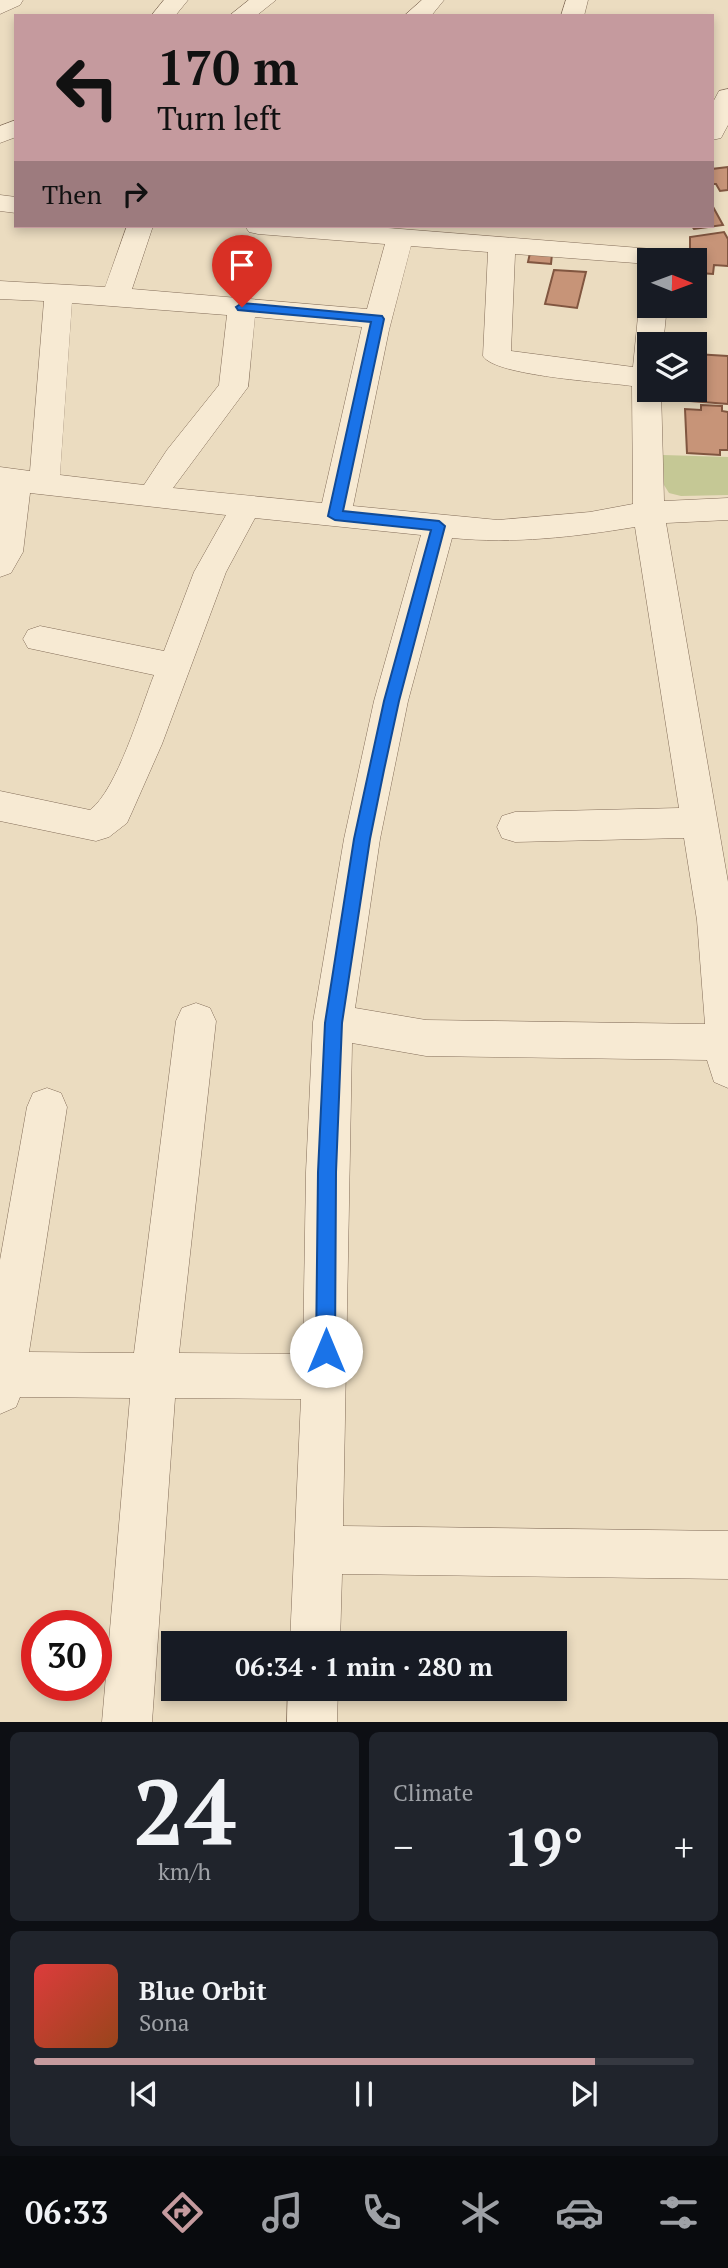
<!DOCTYPE html>
<html lang="en">
<head>
<meta charset="utf-8">
<style>
  body { margin:0; font-family:"PT Serif",serif; background:#20242c; color:#f1f3f6; height:100vh; display:flex; flex-direction:column; font-size:26px; white-space:nowrap }
  * { box-sizing:border-box; margin:0 }
  p { font-size:23px; color:#9ea1a6 }
  .icon { flex:none; width:38px; height:38px; fill:none; stroke:currentColor; stroke-width:2; stroke-linecap:round; stroke-linejoin:round }
  .map { position:relative; height:1722px; overflow:hidden }
  .drawer { display:flex; flex-direction:column; gap:10px; padding:10px; background:#0d0f14; flex:1 }
  .drawer>* { flex:none }
  .top-card { position:absolute; left:14px; top:14px; width:700px; height:214px; border-radius:0px; box-shadow:0 4px 10px #0003; background:#c59a9e; color:#111; overflow:hidden }
  .needle { width:46px; rotate:91deg }
  .controls { position:absolute; left:637px; top:248px; display:grid; gap:14px }
  .controls a { display:grid; place-items:center; width:70px; height:70px; border-radius:0px; background:#171b24; box-shadow:0 4px 10px #0003; font-size:35px }
  .speed { position:absolute; left:21px; top:1610px; display:flex; gap:14px; font-size:35px; font-weight:700; text-align:center }
  .speed>* { display:grid; place-content:center; width:91px; height:91px; border-radius:50%; background:#171b24; box-shadow:0 4px 10px #0003; line-height:1 }
  .speed .limit { border:10px solid #d22; background:#fff; color:#111 }
  .pin { position:absolute; display:grid; place-items:center; width:60px; height:60px; color:#fff; margin:-72px -30px; border-radius:50% 50% 50% 0; rotate:-45deg; box-shadow:0 0 7px #0007 }
  .pin .icon { rotate:45deg }
  .me { position:absolute; width:77px; margin:-38px; rotate:0deg; stroke-linejoin:round; filter:drop-shadow(0 0 5px #0008) }
  .turn { display:flex; align-items:center; gap:24px; height:147px; padding:0 28px; font-size:32px }
  .turn .icon { width:91px; height:91px; stroke-width:2.5 }
  .turn b { display:block; font-size:49px; line-height:60px }
  .then { display:flex; align-items:center; height:66px; padding:0 28px; background:#0003; gap:14px; font-size:26px }
  .big { font-size:52px; font-weight:700; line-height:1.1 }
  .drawer .tile { flex:1; display:flex; flex-direction:column; justify-content:center; gap:10px; min-width:0; padding:0 24px; border-radius:10px; background:#20242c }
  .drawer .dial { align-items:center; gap:0 }
  .dial b { font-size:91px; line-height:1 }
  .song { display:flex; align-items:center; gap:21px }
  .cover { width:84px; height:84px; border-radius:10px; background:linear-gradient(135deg,hsl(0 70% 55%),hsl(20 70% 35%)) }
  .played { height:7px; border-radius:4px; background:linear-gradient(90deg,#c59a9e 85%,#363941 85%) }
  .keys { display:flex; justify-content:space-around; direction:ltr }
  .heat { display:flex; justify-content:space-between; align-items:center; font-size:38px; direction:ltr }
  .drawer .tiles { flex:1; display:grid; gap:10px; grid-template-columns:1fr 1fr }
  .tile:last-child { grid-column:span 2 }
  .trip { position:absolute; left:161px; top:1631px; width:406px; height:70px; border-radius:0px; background:#171b24; box-shadow:0 4px 10px #0003; font-weight:700; line-height:70px; text-align:center }
  .dock { display:flex; height:112px; justify-content:space-around; align-items:center; background:#090b0e; color:#9ea1a6 }
  .dock .icon { width:49px; height:49px }
  .dock .on { color:#c59a9e }
  .dock b { font-size:32px; color:#f1f3f6 }
  .map>svg:first-child { display:block }
  .green { fill:#c5c895 }
  .building { fill:#c79478; stroke:#815640; stroke-width:2 }
  .lines { fill:none; stroke-linecap:round; stroke-linejoin:round }
  .minor-casing { stroke:#836d59; stroke-width:1 }
  .minor { fill:#f7ead3; fill-rule:evenodd }
  .route { fill:#1a73e8; stroke:#114b97; stroke-width:2 }
</style>
</head>
<body>
<div class="map">
<svg width="728" height="1722" viewBox="0 0 728 1722">
  <rect width="100%" height="100%" fill="#ebdcc0"/>
  <!-- green -->
  <path class="green" d="M 663,455 L 728,457 L 728,495 L 681,496 L 669,493 L 664,485 Z"/>
  <!-- building -->
  <g class="building">
    <path d="M 728,167 L 728,190 L 720,191 L 716,184 L 712,184 L 712,169 Z"/>
    <path d="M 712,205 L 723,225 L 694,229 L 692,226 L 712,226 Z"/>
    <path d="M 724,232 L 728,239 L 728,266 L 714,265 L 713,274 L 699,273 L 700,265 L 690,261 L 690,237 Z"/>
    <path d="M 530,253 L 552,254 L 551,264 L 528,262 Z"/>
    <path d="M 554,270 L 586,272 L 577,308 L 545,304 Z"/>
    <path d="M 695,354 L 728,356 L 728,404 L 678,400 L 678,390 L 695,390 Z"/>
    <path d="M 701,405 L 722,406 L 722,411 L 728,412 L 728,450 L 720,450 L 720,455 L 687,453 L 685,409 L 701,410 Z"/>
  </g>
  <g class="lines">
    <!-- minor casing -->
    <g class="minor-casing">
      <g id="minor">
        <path d="M 0,0 L 23,0 L 20,5 L 0,14 Z"/>
        <path d="M 164,0 L 188,0 L 175,16 L 151,16 Z"/>
        <path d="M 249,0 L 276,0 L 256,16 L 229,16 Z"/>
        <path d="M 422,0 L 444,0 L 431,16 L 404,16 Z"/>
        <path d="M 566,0 L 588,0 L 584,16 L 561,16 Z"/>
        <path d="M 728,89 L 728,125 L 721,138 L 712,140 L 712,104 L 719,91 Z"/>
        <path d="M 16,120 L 16,137 L 0,143 L 0,126 Z"/>
        <path d="M 0,195 L 16,197 L 16,213 L 0,211 Z"/>
        <path d="M 127,226 L 153,226 L 132,289 L 367,309 L 385,244 L 258,234 L 249,232 L 245,226 L 363,226 L 665,250 L 668,256 L 665,261 L 649,261 L 649,264 L 515,254 L 511,351 L 633,367 L 639,306 L 643,300 L 649,298 L 649,306 L 667,306 L 663,345 L 649,345 L 649,390 L 661,390 L 664,501 L 728,498 L 728,520 L 666,523 L 728,882 L 728,1088 L 714,1082 L 707,1060 L 426,1056 L 352,1043 L 343,1526 L 728,1531 L 728,1579 L 342,1574 L 340,1643 L 290,1643 L 301,1399 L 175,1398 L 152,1722 L 102,1722 L 130,1398 L 20,1397 L 16,1407 L 0,1414 L 0,1260 L 27,1107 L 33,1093 L 47,1088 L 61,1093 L 67,1107 L 29,1352 L 134,1353 L 176,1021 L 182,1008 L 196,1003 L 210,1008 L 216,1021 L 179,1353 L 303,1354 L 306,1172 L 313,1022 L 344,839 L 374,701 L 421,535 L 255,518 L 226,572 L 162,744 L 132,812 L 127,823 L 109,837 L 96,841 L 0,821 L 0,791 L 90,810 C 117,790 141,708 154,675 L 28,648 L 23,639 L 28,630 L 40,626 L 164,651 L 194,572 L 226,515 L 30,493 L 23,552 L 11,573 L 0,577 L 0,467 L 30,471 L 44,301 L 0,299 L 0,281 L 105,287 ZM 411,246 L 488,252 L 483,356 C 495,376 604,382 632,386 L 633,504 L 590,512 L 498,520 L 353,506 L 389,330 ZM 72,303 L 227,315 L 219,385 L 167,450 L 144,485 L 60,475 ZM 255,317 L 362,327 L 322,503 L 173,488 L 248,387 ZM 635,527 L 679,808 L 515,812 L 502,816 L 497,827 L 502,838 L 515,842 L 684,838 L 697,920 L 705,1024 L 426,1020 L 355,1008 L 380,839 L 408,701 L 452,538 C 514,544 574,537 635,527 Z"/>
        <path d="M 288,1689 L 338,1689 L 337,1722 L 287,1722 Z"/>
      </g>
    </g>
    <!-- minor -->
    <use href="#minor" class="minor"/>
  </g>
  <!-- route -->
  <path class="route" d="M 242,303 L 382,316 L 384,319 L 343,511 L 439,521 L 445,526 L 399,701 L 384,770 L 370,839 L 342,1023 L 336,1172 L 335,1351 L 332,1358 L 326,1361 L 319,1358 L 316,1351 L 318,1172 L 325,1023 L 354,839 L 384,701 L 431,530 L 335,520 L 328,516 L 371,322 L 238,310 L 236,307 Z"/>
</svg>
<div class="controls">
<a><svg class="needle" viewBox="-14 -14 28 28"><path d="M0-13l5 13h-10z" fill="#e53935"/><path d="M0 13l5-13h-10z" fill="#9ea1a6"/></svg></a>
<a><svg class="icon" aria-label="layers" viewBox="0 0 24 24"><path d="M12 4l9 5-9 5-9-5zM3 14l9 5 9-5"/></svg></a>
</div>
<div class="speed"><div class="limit">30</div></div>
<div class="pin" style="left:242px;top:307px;background:#d93025"><svg class="icon" aria-label="arrive" viewBox="0 0 24 24"><path d="M6 21V4h12l-3 4 3 4H6"/></svg></div>
<svg class="me" style="left:326px;top:1351px" viewBox="-20 -20 40 40"><circle r="19" fill="#fff"/><path d="M0-13L10 11 0 6-10 11z" fill="#1a73e8"/></svg>
<div class="trip">06:34 · 1 min · 280 m</div>
<div class="top-card">
<div class="turn"><svg class="icon" aria-label="left" viewBox="0 0 24 24"><path d="M17 20v-9H6M10 6l-5 5 5 5"/></svg><div><b>170 m</b>Turn left</div></div>
<div class="then">Then<svg class="icon" aria-label="right" viewBox="0 0 24 24"><path d="M7 20v-9h11M14 6l5 5-5 5"/></svg></div>
</div>
</div>
<section class="drawer">
<div class="tiles">
<div class="tile dial"><b>24</b><p>km/h</p></div>
<div class="tile"><p>Climate</p>
<div class="heat"><a>−</a><b class="big">19°</b><a>+</a></div>
</div>
<div class="tile">
<div class="song"><i class="cover"></i><div><b>Blue Orbit</b><p>Sona</p></div></div>
<div class="played"></div>
<div class="keys"><svg class="icon" aria-label="previous" viewBox="0 0 24 24"><path d="M18 5L8 12l10 7zM5 5v14"/></svg><svg class="icon" aria-label="pause" viewBox="0 0 24 24"><path d="M8 5v14M16 5v14"/></svg><svg class="icon" aria-label="next" viewBox="0 0 24 24"><path d="M6 5l10 7-10 7zM19 5v14"/></svg></div>
</div>
</div>
</section>
<nav class="dock">
<b>06:33</b>
<svg class="icon on" aria-label="directions" viewBox="0 0 24 24"><path d="M12 3l9 9-9 9-9-9zM9 14v-3h6M13 9l2 2-2 2"/></svg>
<svg class="icon" aria-label="music" viewBox="0 0 24 24"><path d="M9 18V5l10-2v13"/><circle cx="6" cy="18" r="3"/><circle cx="16" cy="16" r="3"/></svg>
<svg class="icon" aria-label="phone" viewBox="0 0 24 24"><path d="M5 4h4l2 5-3 2q2 4 5 5l2-3 5 2v4C11 20 4 13 5 4z"/></svg>
<svg class="icon" aria-label="climate" viewBox="0 0 24 24"><path d="M12 3v18M4 7l16 10M4 17L20 7"/></svg>
<svg class="icon" aria-label="car" viewBox="0 0 24 24"><path d="M5 17H2v-5l4-1 3-4h7l3 4 3 1v5h-3M9 17h6M6 11h13"/><circle cx="7" cy="17" r="2"/><circle cx="17" cy="17" r="2"/></svg>
<svg class="icon" aria-label="filters" viewBox="0 0 24 24"><path d="M4 7h16M4 17h16"/><circle cx="9" cy="7" r="2"/><circle cx="15" cy="17" r="2"/></svg>
</nav>
</body>
</html>
